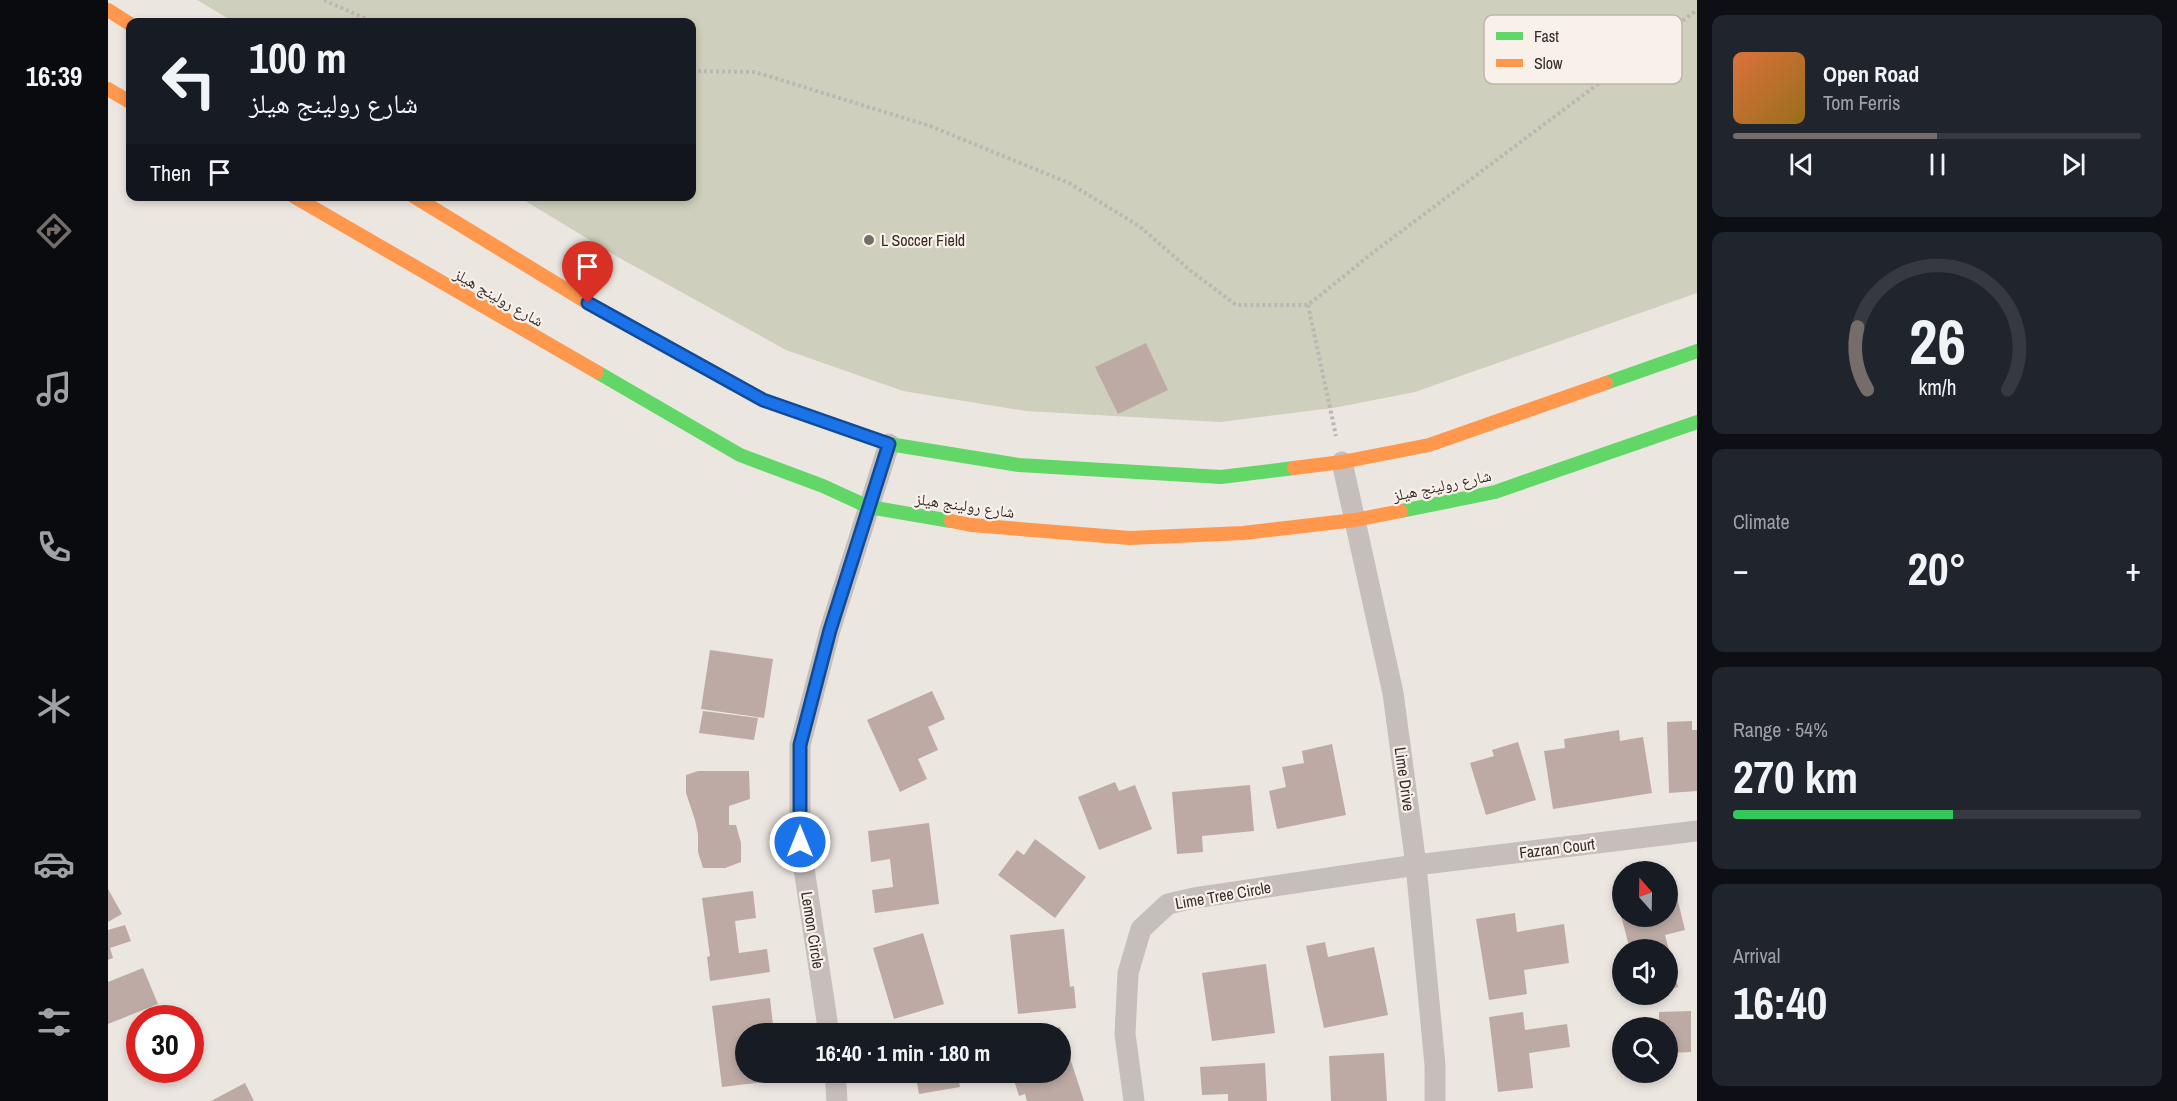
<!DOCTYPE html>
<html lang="en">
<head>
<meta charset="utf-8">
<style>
  body { margin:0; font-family:"Archivo Narrow","Noto Naskh Arabic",sans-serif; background:#20242c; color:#f1f3f6; height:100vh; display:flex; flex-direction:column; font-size:22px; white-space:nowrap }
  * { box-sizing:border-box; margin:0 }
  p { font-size:20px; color:#9ea1a6 }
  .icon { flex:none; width:33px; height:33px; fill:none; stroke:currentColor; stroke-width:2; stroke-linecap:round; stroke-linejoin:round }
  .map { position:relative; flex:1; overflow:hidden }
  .details { display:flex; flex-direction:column; gap:15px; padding:15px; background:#0d0f14; width:480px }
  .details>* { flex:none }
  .guide { position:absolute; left:18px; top:18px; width:570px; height:183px; border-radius:12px; box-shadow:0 3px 9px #0003; background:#171b24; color:#f1f3f6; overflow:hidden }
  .needle { width:39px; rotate:340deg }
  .buttons { position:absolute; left:1504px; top:861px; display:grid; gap:12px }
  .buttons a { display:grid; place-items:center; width:66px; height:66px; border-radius:50%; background:#171b24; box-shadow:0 3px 9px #0003; font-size:30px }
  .speed { position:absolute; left:18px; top:1005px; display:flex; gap:12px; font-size:30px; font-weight:700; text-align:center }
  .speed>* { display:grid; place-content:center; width:78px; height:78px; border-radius:50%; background:#171b24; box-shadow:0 3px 9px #0003; line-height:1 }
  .speed .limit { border:9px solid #d22; background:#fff; color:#111 }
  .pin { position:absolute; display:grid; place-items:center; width:51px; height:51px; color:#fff; margin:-62px -26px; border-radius:50% 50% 50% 0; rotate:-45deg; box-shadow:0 0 6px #0007 }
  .pin .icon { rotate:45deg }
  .me { position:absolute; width:66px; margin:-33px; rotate:0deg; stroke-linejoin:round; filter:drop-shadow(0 0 4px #0008) }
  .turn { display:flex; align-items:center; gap:21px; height:126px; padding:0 24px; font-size:27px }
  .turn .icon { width:78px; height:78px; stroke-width:2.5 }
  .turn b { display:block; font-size:42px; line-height:51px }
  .then { display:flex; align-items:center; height:57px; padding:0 24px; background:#0003; gap:12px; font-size:22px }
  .big { font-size:45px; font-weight:700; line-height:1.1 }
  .details .tile { flex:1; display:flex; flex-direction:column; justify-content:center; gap:9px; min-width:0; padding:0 21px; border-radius:12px; background:#20242c }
  .details .dial { align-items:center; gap:0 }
  .dial svg { height:156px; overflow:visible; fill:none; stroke:#363941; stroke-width:7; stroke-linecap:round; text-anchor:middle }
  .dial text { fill:#f1f3f6; stroke:none }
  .song { display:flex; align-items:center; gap:18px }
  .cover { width:72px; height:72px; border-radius:9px; background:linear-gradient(135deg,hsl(20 70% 55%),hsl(40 70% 35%)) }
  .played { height:6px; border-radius:3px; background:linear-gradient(90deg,#756d69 50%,#363941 50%) }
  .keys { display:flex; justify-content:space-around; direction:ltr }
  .heat { display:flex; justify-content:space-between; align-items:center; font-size:33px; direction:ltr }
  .charge { height:9px; border-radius:4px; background:linear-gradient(90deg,#34c759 54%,#363941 0) }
  .trip { position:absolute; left:627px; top:1023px; width:336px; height:60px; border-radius:30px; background:#171b24; box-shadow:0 3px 9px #0003; font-weight:700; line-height:60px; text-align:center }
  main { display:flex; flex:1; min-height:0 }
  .dock { display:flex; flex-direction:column; width:108px; justify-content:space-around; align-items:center; background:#090b0e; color:#9ea1a6 }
  .dock .icon { width:42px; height:42px }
  .dock .selected { color:#756d69 }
  .dock b { font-size:27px; color:#f1f3f6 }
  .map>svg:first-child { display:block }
  .green { fill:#cecfbc }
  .building { fill:#beaaa4 }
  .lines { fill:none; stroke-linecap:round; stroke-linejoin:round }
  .path { stroke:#bdb7b3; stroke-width:4; stroke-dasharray:3 3; stroke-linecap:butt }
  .street { stroke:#c5beba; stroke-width:21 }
  .fast { stroke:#63d668; stroke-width:14 }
  .slow { stroke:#ff974d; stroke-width:14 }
  .route-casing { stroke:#114b97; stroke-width:15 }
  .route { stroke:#1a73e8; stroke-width:10 }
  .poi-dot { fill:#756d69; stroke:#f8f0e9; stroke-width:2 }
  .labels { text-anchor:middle; stroke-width:4.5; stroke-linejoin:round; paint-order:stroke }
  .poi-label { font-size:16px; fill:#352c29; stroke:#f8f0e9; text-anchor:start }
  .street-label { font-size:16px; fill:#352c29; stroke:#f8f0e9 }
  .key { fill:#f8f0e9; stroke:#beb5af; stroke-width:1.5 }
  .key-label { font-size:16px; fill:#352c29 }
</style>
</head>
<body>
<main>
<nav class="dock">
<b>16:39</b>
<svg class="icon selected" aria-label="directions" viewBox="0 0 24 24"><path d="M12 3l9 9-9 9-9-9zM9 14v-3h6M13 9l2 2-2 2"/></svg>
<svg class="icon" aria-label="music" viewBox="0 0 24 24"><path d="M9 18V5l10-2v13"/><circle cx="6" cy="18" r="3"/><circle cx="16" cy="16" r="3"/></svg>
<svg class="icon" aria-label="phone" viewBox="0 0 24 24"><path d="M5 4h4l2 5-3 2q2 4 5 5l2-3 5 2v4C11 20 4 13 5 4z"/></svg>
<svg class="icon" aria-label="climate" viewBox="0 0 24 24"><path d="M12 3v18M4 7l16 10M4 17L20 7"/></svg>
<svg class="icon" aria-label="car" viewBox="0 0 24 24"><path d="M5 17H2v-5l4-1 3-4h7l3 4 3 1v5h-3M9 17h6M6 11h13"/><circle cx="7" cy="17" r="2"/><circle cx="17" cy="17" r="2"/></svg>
<svg class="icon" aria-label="filters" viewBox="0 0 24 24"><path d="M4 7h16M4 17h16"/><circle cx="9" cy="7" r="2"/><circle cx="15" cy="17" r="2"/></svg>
</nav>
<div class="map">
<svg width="1589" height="1101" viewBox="0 0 1589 1101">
  <rect width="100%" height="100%" fill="#ece6e1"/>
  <!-- green -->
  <path class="green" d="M 89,0 L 1589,0 L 1589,293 L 1307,392 L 1225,408 L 1112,422 L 918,411 L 795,391 L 678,350 L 508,256 L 411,197 L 584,196 L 584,22 L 126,22 Z"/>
  <!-- building -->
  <g class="building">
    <path d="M 1038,343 L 1060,390 L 1010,414 L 987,367 Z"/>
    <path d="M 602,650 L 665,659 L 656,718 L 593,709 Z"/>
    <path d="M 824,691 L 837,719 L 820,727 L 830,750 L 810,759 L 819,779 L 792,792 L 759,720 Z"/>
    <path d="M 595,711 L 650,718 L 646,740 L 591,733 Z"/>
    <path d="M 1584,721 L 1584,730 L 1589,730 L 1589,791 L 1561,793 L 1559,722 Z"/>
    <path d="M 1511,730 L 1512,741 L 1535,737 L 1544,793 L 1445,809 L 1436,751 L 1457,748 L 1456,739 Z"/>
    <path d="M 1410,742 L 1428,800 L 1378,815 L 1362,763 L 1386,756 L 1384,750 Z"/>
    <path d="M 1224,744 L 1238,815 L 1169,829 L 1161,791 L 1178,787 L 1174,767 L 1196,763 L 1194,751 Z"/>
    <path d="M 590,771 L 641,771 L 642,799 L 621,806 L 621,825 L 628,825 L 633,843 L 633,862 L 617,868 L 595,868 L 590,852 L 590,834 L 587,820 L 578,793 L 578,775 Z"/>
    <path d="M 1007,782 L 1011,791 L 1027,785 L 1044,829 L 991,850 L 970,797 Z"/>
    <path d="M 1142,785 L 1146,831 L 1094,836 L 1095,852 L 1069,854 L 1064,792 Z"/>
    <path d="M 821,823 L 831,904 L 767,913 L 764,890 L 785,887 L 782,859 L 763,862 L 760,831 Z"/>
    <path d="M 927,839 L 978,877 L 947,918 L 890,875 L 909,850 L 916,855 Z"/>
    <path d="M 0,889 L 14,914 L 0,922 Z"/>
    <path d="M 645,891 L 648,918 L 627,921 L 631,953 L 659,949 L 662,972 L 602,981 L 599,957 L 602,956 L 594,898 Z"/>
    <path d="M 1568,893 L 1577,930 L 1557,935 L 1561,950 L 1522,950 L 1511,908 L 1515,907 L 1515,916 L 1560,916 L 1560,895 Z"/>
    <path d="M 1407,913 L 1409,932 L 1456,924 L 1461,963 L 1416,970 L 1419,994 L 1381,1000 L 1368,919 Z"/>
    <path d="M 17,925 L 23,941 L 2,948 L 5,958 L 0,960 L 0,930 Z"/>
    <path d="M 956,929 L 962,987 L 966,986 L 968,1008 L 910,1014 L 902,935 Z"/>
    <path d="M 815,933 L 836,1004 L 786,1019 L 765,948 Z"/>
    <path d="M 1217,942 L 1220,957 L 1266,947 L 1280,1015 L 1216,1028 L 1198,946 Z"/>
    <path d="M 1560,950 L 1570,987 L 1560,990 Z"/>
    <path d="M 1158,964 L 1167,1033 L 1104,1041 L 1094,973 Z"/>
    <path d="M 35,968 L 50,1004 L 0,1024 L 0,982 Z"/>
    <path d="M 662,998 L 666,1034 L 638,1034 L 638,1072 L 671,1072 L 672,1080 L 614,1087 L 604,1006 Z"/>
    <path d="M 1583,1011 L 1583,1052 L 1560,1053 L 1560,1028 L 1551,1028 L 1551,1012 Z"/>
    <path d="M 1415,1012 L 1417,1030 L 1459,1024 L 1462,1047 L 1421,1053 L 1425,1088 L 1390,1092 L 1381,1017 Z"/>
    <path d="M 841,1027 L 842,1034 L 815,1034 L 815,1032 Z"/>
    <path d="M 952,1027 L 976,1101 L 919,1101 L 917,1094 L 911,1096 L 905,1077 L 920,1072 L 952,1072 L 952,1034 L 934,1033 Z"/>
    <rect x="1510" y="1034" width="5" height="21"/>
    <path d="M 1276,1053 L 1279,1101 L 1223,1101 L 1221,1056 Z"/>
    <path d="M 1157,1063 L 1159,1101 L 1120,1101 L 1120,1094 L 1094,1095 L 1092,1067 Z"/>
    <path d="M 807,1072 L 849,1072 L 852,1087 L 811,1094 Z"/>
    <path d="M 137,1083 L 146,1101 L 103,1101 Z"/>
  </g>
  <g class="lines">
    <!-- path -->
    <g class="path">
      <path d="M 216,0 L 265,22"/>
      <path d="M 584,71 L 647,72 L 822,126 L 961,183 L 1031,226 L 1083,271 L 1128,305 L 1200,305 L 1267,251 L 1589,10"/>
      <path d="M 1200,305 L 1228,436"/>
    </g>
    <!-- street -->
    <g class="street">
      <path d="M 1234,462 L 1285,693 L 1308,865 L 1327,1065 L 1327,1101"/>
      <path d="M 721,1034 L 692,842 L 692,745 L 722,630 L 781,444"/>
      <path d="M 727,1072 L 729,1101"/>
      <path d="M 1026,1101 L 1017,1034 L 1020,973 L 1033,929 L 1060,904 L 1086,898 L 1308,865 L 1589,831"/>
    </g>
    <!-- fast -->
    <g class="fast">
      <path d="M 489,372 L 632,455 L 715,486 L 761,507 L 843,521"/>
      <path d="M 1498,383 L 1589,351"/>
      <path d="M 681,409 L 781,444 L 911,465 L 1113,477 L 1186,468"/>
      <path d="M 1293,511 L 1387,492 L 1589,422"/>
    </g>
    <!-- slow -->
    <g class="slow">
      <path d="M 0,10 L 22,24"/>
      <path d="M 0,89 L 22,102"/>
      <path d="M 185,196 L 489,372"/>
      <path d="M 305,196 L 480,303 L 655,400 L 681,409"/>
      <path d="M 1186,468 L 1234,462 L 1321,445 L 1498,383"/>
      <path d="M 843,521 L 863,525 L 1022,538 L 1135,533 L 1247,520 L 1293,511"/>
    </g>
  </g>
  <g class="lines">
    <!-- route casing -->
    <g class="route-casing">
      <path id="route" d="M 480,303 L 655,400 L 781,444 L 722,630 L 692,745 L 692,842"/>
    </g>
    <!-- route -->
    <use href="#route" class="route"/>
  </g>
  <!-- markers -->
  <circle class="poi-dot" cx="761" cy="240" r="6"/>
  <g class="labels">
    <!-- poi labels -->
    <g class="poi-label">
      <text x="773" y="246">L Soccer Field</text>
    </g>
    <!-- street labels -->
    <g class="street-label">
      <text transform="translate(391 297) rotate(30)" y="6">شارع رولينج هيلز</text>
      <text transform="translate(1334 485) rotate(-12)" y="6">شارع رولينج هيلز</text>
      <text transform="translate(857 505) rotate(8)" y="6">شارع رولينج هيلز</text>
      <text transform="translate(1297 779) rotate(82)" y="6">Lime Drive</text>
      <text transform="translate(1449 848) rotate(-7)" y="6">Fazran Court</text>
      <text transform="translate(1115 895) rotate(-10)" y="6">Lime Tree Circle</text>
      <text transform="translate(705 930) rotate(81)" y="6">Lemon Circle</text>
    </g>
  </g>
  <!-- legend -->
  <rect x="1376" y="15" width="198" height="69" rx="9" class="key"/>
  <rect x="1388" y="32" width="27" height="8" fill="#63d668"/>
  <rect x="1388" y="59" width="27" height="8" fill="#ff974d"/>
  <g class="key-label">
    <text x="1426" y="42">Fast</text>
    <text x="1426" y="69">Slow</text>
  </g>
</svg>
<div class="buttons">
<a><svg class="needle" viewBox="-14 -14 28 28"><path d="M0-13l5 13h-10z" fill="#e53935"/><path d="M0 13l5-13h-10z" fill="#9ea1a6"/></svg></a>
<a><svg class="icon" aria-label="sound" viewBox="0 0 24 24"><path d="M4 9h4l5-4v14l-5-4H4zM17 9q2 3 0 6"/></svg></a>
<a><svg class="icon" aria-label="search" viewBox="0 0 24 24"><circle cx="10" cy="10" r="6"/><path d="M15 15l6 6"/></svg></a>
</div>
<div class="speed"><div class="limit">30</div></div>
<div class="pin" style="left:480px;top:303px;background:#d93025"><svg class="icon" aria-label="arrive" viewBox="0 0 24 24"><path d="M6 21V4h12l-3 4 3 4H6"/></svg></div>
<svg class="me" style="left:692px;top:842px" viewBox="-20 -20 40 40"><circle r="17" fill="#1a73e8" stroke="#fff" stroke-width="3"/><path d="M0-11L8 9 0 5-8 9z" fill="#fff"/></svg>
<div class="trip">16:40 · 1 min · 180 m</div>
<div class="guide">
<div class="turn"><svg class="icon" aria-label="left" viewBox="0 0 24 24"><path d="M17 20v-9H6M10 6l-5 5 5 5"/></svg><div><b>100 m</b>شارع رولينج هيلز</div></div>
<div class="then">Then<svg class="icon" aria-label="arrive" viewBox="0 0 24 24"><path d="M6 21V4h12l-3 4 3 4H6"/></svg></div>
</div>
</div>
<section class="details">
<div class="tile">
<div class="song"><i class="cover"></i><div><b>Open Road</b><p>Tom Ferris</p></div></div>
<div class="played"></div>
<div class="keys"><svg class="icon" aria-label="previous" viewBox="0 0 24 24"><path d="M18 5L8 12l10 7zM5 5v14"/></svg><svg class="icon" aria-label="pause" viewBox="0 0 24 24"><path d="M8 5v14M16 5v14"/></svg><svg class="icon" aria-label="next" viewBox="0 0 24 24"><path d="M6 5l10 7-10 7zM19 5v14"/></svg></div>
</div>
<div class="tile dial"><svg viewBox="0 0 100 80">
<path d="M14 69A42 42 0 1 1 86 69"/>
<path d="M14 69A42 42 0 0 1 9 37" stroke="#756d69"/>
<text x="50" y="56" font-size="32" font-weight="700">26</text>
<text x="50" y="72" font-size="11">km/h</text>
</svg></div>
<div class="tile"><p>Climate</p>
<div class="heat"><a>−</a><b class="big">20°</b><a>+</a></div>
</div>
<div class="tile"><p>Range · 54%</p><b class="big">270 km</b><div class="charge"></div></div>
<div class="tile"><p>Arrival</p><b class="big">16:40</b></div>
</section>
</main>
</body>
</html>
